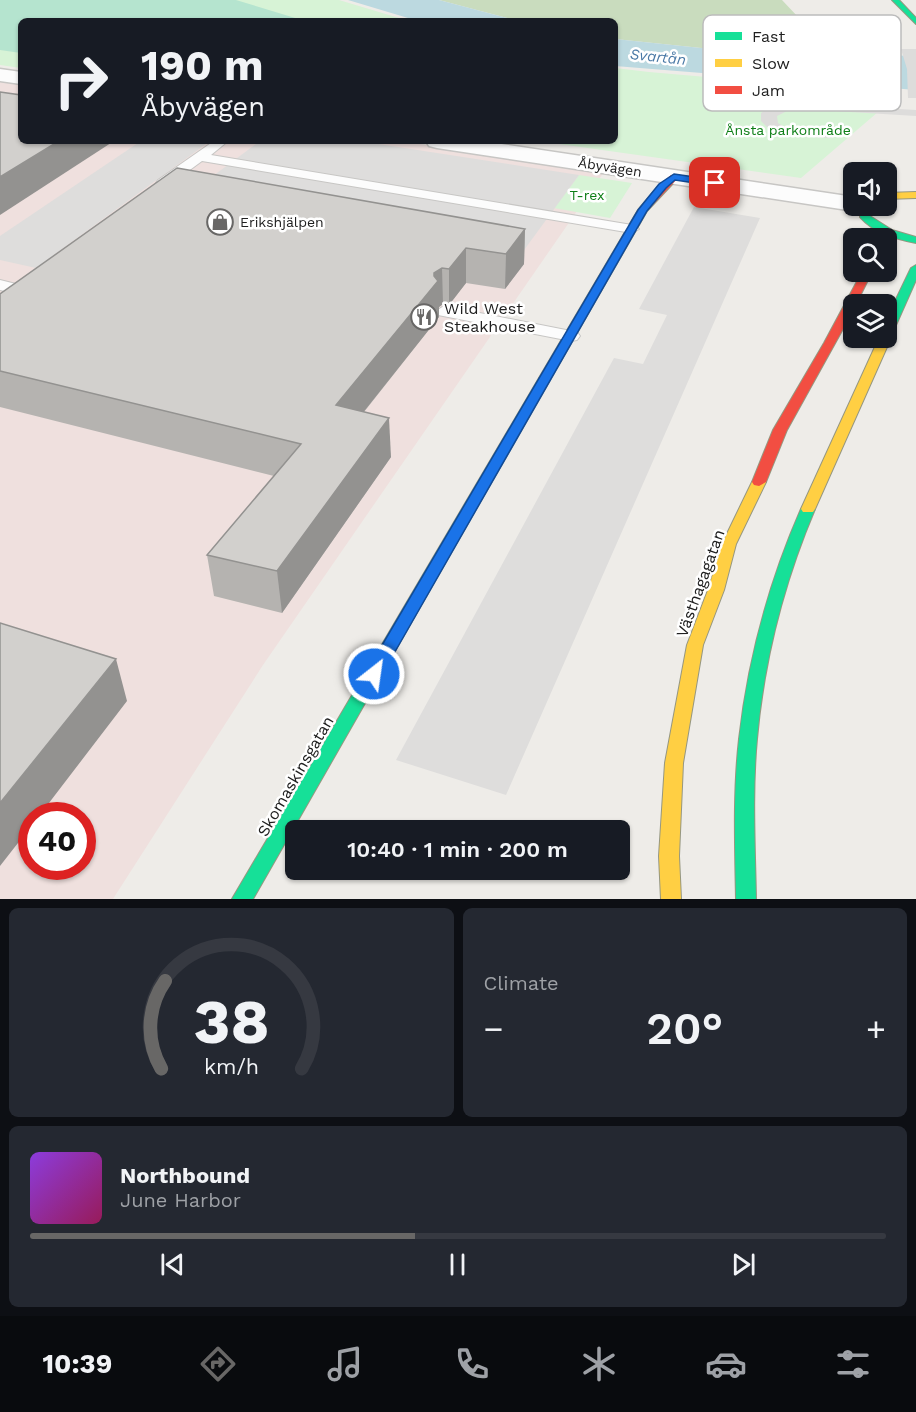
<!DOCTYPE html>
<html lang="en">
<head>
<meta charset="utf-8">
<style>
  body { margin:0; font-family:"Work Sans",sans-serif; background:#242831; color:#f1f3f6; height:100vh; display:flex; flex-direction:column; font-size:22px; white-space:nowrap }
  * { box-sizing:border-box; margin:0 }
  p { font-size:20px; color:#9ea1a6 }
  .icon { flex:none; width:33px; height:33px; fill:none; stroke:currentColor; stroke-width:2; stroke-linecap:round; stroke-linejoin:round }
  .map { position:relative; height:899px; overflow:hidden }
  .side { display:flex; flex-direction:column; gap:9px; padding:9px; background:#0d0f14; flex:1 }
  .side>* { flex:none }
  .banner { position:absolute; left:18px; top:18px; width:600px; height:126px; border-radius:9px; box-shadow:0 2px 4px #0004; background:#171b24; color:#f1f3f6; overflow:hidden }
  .fabs { position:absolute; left:843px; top:162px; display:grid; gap:12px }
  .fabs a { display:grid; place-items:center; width:54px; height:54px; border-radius:9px; background:#171b24; box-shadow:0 2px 4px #0004; font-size:30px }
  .speed { position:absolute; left:18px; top:802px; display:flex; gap:12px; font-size:30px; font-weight:700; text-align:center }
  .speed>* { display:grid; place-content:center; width:78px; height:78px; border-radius:50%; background:#171b24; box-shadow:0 2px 4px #0004; line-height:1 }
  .speed .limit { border:9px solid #d22; background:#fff; color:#111 }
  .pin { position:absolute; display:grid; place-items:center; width:51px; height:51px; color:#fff; margin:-26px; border-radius:12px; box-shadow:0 3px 9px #0006 }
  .me { position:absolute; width:66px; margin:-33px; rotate:30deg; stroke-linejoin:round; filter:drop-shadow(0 0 4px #0008) }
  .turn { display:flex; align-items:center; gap:21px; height:126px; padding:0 24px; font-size:27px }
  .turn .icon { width:78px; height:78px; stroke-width:2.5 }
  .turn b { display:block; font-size:42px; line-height:51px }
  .big { font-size:45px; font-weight:600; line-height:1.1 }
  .side .tile { flex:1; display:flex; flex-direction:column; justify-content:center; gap:9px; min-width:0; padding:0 21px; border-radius:9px; background:#242831 }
  .side .dial { align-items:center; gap:0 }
  .dial svg { height:156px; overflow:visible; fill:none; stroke:#363941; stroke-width:7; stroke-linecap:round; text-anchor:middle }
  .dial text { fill:#f1f3f6; stroke:none }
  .song { display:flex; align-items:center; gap:18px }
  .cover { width:72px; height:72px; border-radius:9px; background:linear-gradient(135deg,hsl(270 70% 55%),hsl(330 70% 35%)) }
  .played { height:6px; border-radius:3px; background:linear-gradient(90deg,#686766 45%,#363941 45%) }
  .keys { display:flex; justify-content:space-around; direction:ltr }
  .heat { display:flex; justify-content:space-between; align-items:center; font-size:33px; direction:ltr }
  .side .tiles { flex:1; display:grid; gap:9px; grid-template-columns:1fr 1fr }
  .tile:last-child { grid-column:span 2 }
  .trip { position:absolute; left:285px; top:820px; width:345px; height:60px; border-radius:9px; background:#171b24; box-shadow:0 2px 4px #0004; font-weight:600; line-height:60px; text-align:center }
  .tabs { display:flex; height:96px; justify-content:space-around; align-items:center; background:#090b0e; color:#9ea1a6 }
  .tabs .icon { width:42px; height:42px }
  .tabs .current { color:#686766 }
  .tabs b { font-size:27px; color:#f1f3f6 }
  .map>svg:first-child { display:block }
  .commercial { fill:#efe0de; fill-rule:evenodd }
  .forest { fill:#c9dcbe }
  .park { fill:#d7f3d6 }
  .pitch { fill:#b5e4cf }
  .parking { fill:#dedddc }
  .water { fill:#bcd9e0 }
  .pier { fill:#dddcdb }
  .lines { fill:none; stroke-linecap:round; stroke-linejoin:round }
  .lane-casing { stroke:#c7c6c4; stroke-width:2 }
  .street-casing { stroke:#c7c6c4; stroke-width:3 }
  .fast-casing { stroke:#969780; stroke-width:2 }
  .slow-casing { stroke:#969780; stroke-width:2 }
  .jam-casing { stroke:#969780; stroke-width:2 }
  .lane { fill:#fcfcfc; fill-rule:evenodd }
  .street { fill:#fcfcfc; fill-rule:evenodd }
  .fast { fill:#16e098; fill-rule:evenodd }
  .slow { fill:#ffcf43; fill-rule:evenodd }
  .jam { fill:#f24e42; fill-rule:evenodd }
  .wall { fill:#b5b3b0 }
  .shaded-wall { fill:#939290 }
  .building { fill:#d2d0cd; stroke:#939290; stroke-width:1.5 }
  .route { fill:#1a73e8; stroke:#114b97; stroke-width:1.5 }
  .labels { text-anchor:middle; stroke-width:5; stroke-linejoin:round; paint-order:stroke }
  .far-park-label { font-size:14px; fill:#0d7e16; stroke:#fff }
  .far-street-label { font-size:14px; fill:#202020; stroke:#fff }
  .far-poi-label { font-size:14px; fill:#202020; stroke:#fff; text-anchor:start }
  .far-water-label { font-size:15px; font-style:italic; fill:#4a79a6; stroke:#fff }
  .poi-label { font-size:16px; fill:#202020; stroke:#fff; text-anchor:start }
  .street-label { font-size:16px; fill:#202020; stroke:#fff }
  .key { fill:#fff; stroke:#bcbcbc; stroke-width:1.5 }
  .key-label { font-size:16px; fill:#202020 }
</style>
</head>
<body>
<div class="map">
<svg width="916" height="899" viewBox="0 0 916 899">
  <rect width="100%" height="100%" fill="#eeece8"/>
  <!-- commercial -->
  <path class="commercial" d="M 0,81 L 21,84 L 21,141 L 400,141 L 604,172 L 263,665 L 113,899 L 0,899 ZM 32,816 L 82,816 L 82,867 L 32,867 Z"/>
  <!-- forest -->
  <path class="forest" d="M 439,0 L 782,0 L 798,17 L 878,40 L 884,53 L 730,51 L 615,39 L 615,21 L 518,21 Z"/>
  <!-- park -->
  <g class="park">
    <path d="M 0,0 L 339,0 L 409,21 L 21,21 L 21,68 L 0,65 Z"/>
    <path d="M 615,68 L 649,72 L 899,94 L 801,178 L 538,141 L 615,141 Z"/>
    <path d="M 579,175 L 632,183 L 610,218 L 554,208 Z"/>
  </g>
  <!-- pitch -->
  <path class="pitch" d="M 0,0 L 236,0 L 305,21 L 21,21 L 21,53 L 0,50 Z"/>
  <!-- parking -->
  <g class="parking">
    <path d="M 141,141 L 210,141 L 36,268 L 0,260 L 0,236 Z"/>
    <path d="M 260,141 L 359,141 L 579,175 L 519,257 L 186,196 Z"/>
    <path d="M 694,207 L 760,218 L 506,795 L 396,760 L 614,358 L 643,364 L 667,315 L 639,309 Z"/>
  </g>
  <!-- water -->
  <g class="water">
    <path d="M 348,0 L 439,0 L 518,21 L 418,21 Z"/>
    <path d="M 615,39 L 730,51 L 916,56 L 916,90 L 615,66 Z"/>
  </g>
  <!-- pier -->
  <g class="pier">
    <path d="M 901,49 L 916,49 L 916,98 L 908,98 L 907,69 Z"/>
    <path d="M 796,103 L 916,110 L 916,116 L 801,109 L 789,110 L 777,116 L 778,123 L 786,128 L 813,133 L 834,130 L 844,135 L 830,138 L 791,136 L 767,127 L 761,121 L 761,113 L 767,109 Z"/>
  </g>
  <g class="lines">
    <!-- lane casing -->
    <g class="lane-casing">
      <g id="lane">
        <path d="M 214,141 L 228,141 L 211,155 L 632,225 L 639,229 L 632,233 L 202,161 L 168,186 L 158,186 L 156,183 L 158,180 Z"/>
        <path d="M 0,280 L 24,286 L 26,289 L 18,294 L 0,290 Z"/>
        <path d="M 444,306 L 571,331 L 577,332 L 580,336 L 577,340 L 571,341 L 438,315 L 436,311 Z"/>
      </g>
    </g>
    <!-- street casing -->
    <g class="street-casing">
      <g id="street">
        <path d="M 0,69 L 21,72 L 21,84 L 0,81 Z"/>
        <path d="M 426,141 L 481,141 L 854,197 L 854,206 L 865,206 L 862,209 L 854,211 L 437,148 L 429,146 Z"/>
      </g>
    </g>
    <!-- fast casing -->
    <g class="fast-casing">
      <g id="fast">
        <path d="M 892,0 L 899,0 L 916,18 L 916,24 Z"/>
        <path d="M 860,206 L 870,206 L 870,216 L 892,230 L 916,237 L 916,243 C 896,239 874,233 860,217 Z"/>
        <path d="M 916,265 L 916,280 L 892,334 L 886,337 L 886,320 L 911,268 Z"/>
        <path d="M 545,374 L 551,378 L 253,899 L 232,899 L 539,378 Z"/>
        <path d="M 808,504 L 815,509 C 784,582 764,660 757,739 C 752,792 755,846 756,899 L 736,899 C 735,846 733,792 739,739 C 748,659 769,582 801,509 Z"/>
      </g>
    </g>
    <!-- slow casing -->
    <g class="slow-casing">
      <g id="slow">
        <path d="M 916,192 L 916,198 L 886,199 L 886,193 Z"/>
        <path d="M 886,335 L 891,338 L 815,509 L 813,512 L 803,512 L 801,509 L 879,338 L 886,338 Z"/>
        <path d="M 759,478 L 766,482 L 736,544 L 724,590 L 703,645 L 683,763 L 679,856 L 681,899 L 661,899 L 659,856 L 665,763 L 687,645 L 708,590 L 722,544 L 752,482 Z"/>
      </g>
    </g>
    <!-- jam casing -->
    <g class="jam-casing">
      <g id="jam">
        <path d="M 671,175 L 679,177 L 647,211 L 551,378 L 545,382 L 541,381 L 539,378 L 638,210 L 660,184 Z"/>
        <path d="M 862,272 L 872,272 L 856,304 L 854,304 L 854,309 L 787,430 L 766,482 L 759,486 L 754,485 L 752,482 L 773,430 L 824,343 Z"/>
      </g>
    </g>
    <!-- lane -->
    <use href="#lane" class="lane"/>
    <!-- street -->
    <use href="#street" class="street"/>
    <!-- fast -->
    <use href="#fast" class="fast"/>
    <!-- slow -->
    <use href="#slow" class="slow"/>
    <!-- jam -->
    <use href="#jam" class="jam"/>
  </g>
  <!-- wall -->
  <path class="wall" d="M 525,229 L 524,264 L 505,289 L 466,283 L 449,305 L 443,304 L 439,307 L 439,317 L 364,412 L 391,457 L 282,613 L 214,596 L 207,555 L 274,476 L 0,407 L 0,294 Z"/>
  <!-- shaded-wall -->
  <g class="shaded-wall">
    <path d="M 59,141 L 114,141 L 0,215 L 0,177 Z"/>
    <path d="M 525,229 L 524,264 L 505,289 L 506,254 Z"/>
    <path d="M 466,248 L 466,283 L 449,305 L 449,269 Z"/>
    <path d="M 442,268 L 443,304 L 439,307 L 439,317 L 338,444 L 336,405 L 434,276 L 434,273 Z"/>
    <path d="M 389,418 L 391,457 L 282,613 L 277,571 Z"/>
    <path d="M 116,659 L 127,701 L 39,816 L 32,816 L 32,825 L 0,866 L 0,803 Z"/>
  </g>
  <!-- building -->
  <g class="building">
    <path d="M 0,92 L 21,95 L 21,141 L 59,141 L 0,177 Z"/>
    <path d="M 177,168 L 525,229 L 506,254 L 466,248 L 449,269 L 442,268 L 434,273 L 434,276 L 438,281 L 336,405 L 389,418 L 277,571 L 207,555 L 301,444 L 0,371 L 0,294 Z"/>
    <path d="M 0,623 L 116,659 L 0,803 Z"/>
  </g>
  <!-- route -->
  <path class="route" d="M 674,174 L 715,180 L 720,183 L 715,186 L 675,180 L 666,188 L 647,211 L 380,678 L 374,680 L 368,678 L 365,674 L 368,669 L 638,210 L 659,184 Z"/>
  <!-- icons -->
  <defs>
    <g id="shop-ring" transform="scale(1.35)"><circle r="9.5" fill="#fff" stroke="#686766" stroke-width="1.5"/><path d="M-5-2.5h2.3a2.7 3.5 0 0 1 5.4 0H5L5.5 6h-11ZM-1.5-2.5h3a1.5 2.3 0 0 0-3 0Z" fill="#686766"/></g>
    <g id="restaurant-ring" transform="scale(1.35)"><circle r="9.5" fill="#fff" stroke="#686766" stroke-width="1.5"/><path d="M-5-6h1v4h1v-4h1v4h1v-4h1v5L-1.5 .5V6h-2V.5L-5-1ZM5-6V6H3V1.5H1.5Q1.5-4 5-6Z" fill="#686766"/></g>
  </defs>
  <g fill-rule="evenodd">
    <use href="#shop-ring" x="220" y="222"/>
    <use href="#restaurant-ring" x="424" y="317"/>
  </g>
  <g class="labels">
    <!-- far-park labels -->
    <g class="far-park-label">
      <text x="788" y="135">Ånsta parkområde</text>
      <text x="587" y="200">T-rex</text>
    </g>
    <!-- far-street labels -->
    <g class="far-street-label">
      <text transform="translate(610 167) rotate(9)" y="5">Åbyvägen</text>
    </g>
    <!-- far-poi labels -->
    <g class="far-poi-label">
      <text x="240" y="227">Erikshjälpen</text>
    </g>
    <!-- far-water labels -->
    <g class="far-water-label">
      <text transform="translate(658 57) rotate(6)" y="5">Svartån</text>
    </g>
    <!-- poi labels -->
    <g class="poi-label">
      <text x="444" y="314">Wild West<tspan x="444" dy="18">Steakhouse</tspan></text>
    </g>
    <!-- street labels -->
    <g class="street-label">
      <text transform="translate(700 583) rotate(-70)" y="6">Västhagagatan</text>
      <text transform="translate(295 776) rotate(-60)" y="6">Skomaskinsgatan</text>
    </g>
  </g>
  <!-- legend -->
  <rect x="703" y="15" width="198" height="96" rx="9" class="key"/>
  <rect x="715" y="32" width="27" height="8" fill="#16e098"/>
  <rect x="715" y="59" width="27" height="8" fill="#ffcf43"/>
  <rect x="715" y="86" width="27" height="8" fill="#f24e42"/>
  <g class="key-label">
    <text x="752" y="42">Fast</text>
    <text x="752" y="69">Slow</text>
    <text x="752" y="96">Jam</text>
  </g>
</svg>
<div class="fabs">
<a><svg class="icon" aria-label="sound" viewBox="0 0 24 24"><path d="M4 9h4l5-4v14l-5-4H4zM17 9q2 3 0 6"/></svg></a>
<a><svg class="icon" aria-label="search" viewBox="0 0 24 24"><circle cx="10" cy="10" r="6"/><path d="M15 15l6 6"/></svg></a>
<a><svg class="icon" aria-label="layers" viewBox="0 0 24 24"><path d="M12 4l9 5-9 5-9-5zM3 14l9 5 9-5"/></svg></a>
</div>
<div class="speed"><div class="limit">40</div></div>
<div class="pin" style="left:715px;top:183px;background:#d93025"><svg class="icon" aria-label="arrive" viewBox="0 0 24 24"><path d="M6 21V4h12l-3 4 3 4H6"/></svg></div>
<svg class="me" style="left:374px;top:674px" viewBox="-20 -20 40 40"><circle r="17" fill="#1a73e8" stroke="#fff" stroke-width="3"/><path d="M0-11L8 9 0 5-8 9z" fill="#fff"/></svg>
<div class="trip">10:40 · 1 min · 200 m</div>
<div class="banner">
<div class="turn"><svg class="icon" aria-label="right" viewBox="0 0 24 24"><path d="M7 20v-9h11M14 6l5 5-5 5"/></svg><div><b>190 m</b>Åbyvägen</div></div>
</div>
</div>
<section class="side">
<div class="tiles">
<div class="tile dial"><svg viewBox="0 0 100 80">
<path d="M14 69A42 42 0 1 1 86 69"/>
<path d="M14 69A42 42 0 0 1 16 24" stroke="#686766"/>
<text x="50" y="56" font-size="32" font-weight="700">38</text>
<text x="50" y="72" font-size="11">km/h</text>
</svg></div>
<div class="tile"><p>Climate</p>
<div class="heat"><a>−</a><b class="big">20°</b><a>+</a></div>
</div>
<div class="tile">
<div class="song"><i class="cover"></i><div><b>Northbound</b><p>June Harbor</p></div></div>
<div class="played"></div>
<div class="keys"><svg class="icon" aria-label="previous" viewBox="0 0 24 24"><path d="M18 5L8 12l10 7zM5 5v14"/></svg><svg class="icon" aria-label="pause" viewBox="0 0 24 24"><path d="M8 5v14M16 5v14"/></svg><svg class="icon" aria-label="next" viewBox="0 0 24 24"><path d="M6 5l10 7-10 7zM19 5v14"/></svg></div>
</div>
</div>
</section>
<nav class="tabs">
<b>10:39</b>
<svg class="icon current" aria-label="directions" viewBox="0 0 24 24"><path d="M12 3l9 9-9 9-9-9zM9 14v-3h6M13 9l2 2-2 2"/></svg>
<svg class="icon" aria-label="music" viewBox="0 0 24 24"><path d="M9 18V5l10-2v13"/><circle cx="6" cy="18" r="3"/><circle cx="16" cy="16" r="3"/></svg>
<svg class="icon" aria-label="phone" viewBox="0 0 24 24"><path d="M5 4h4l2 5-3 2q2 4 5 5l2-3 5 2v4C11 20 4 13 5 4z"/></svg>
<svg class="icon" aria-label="climate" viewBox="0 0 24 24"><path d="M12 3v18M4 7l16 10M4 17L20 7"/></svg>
<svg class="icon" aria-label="car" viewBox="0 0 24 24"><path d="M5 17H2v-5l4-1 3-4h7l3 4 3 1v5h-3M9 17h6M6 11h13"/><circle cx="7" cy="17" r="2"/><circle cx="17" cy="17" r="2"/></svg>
<svg class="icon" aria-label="filters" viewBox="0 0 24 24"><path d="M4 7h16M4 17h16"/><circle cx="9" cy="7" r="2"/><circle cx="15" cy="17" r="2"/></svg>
</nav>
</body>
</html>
